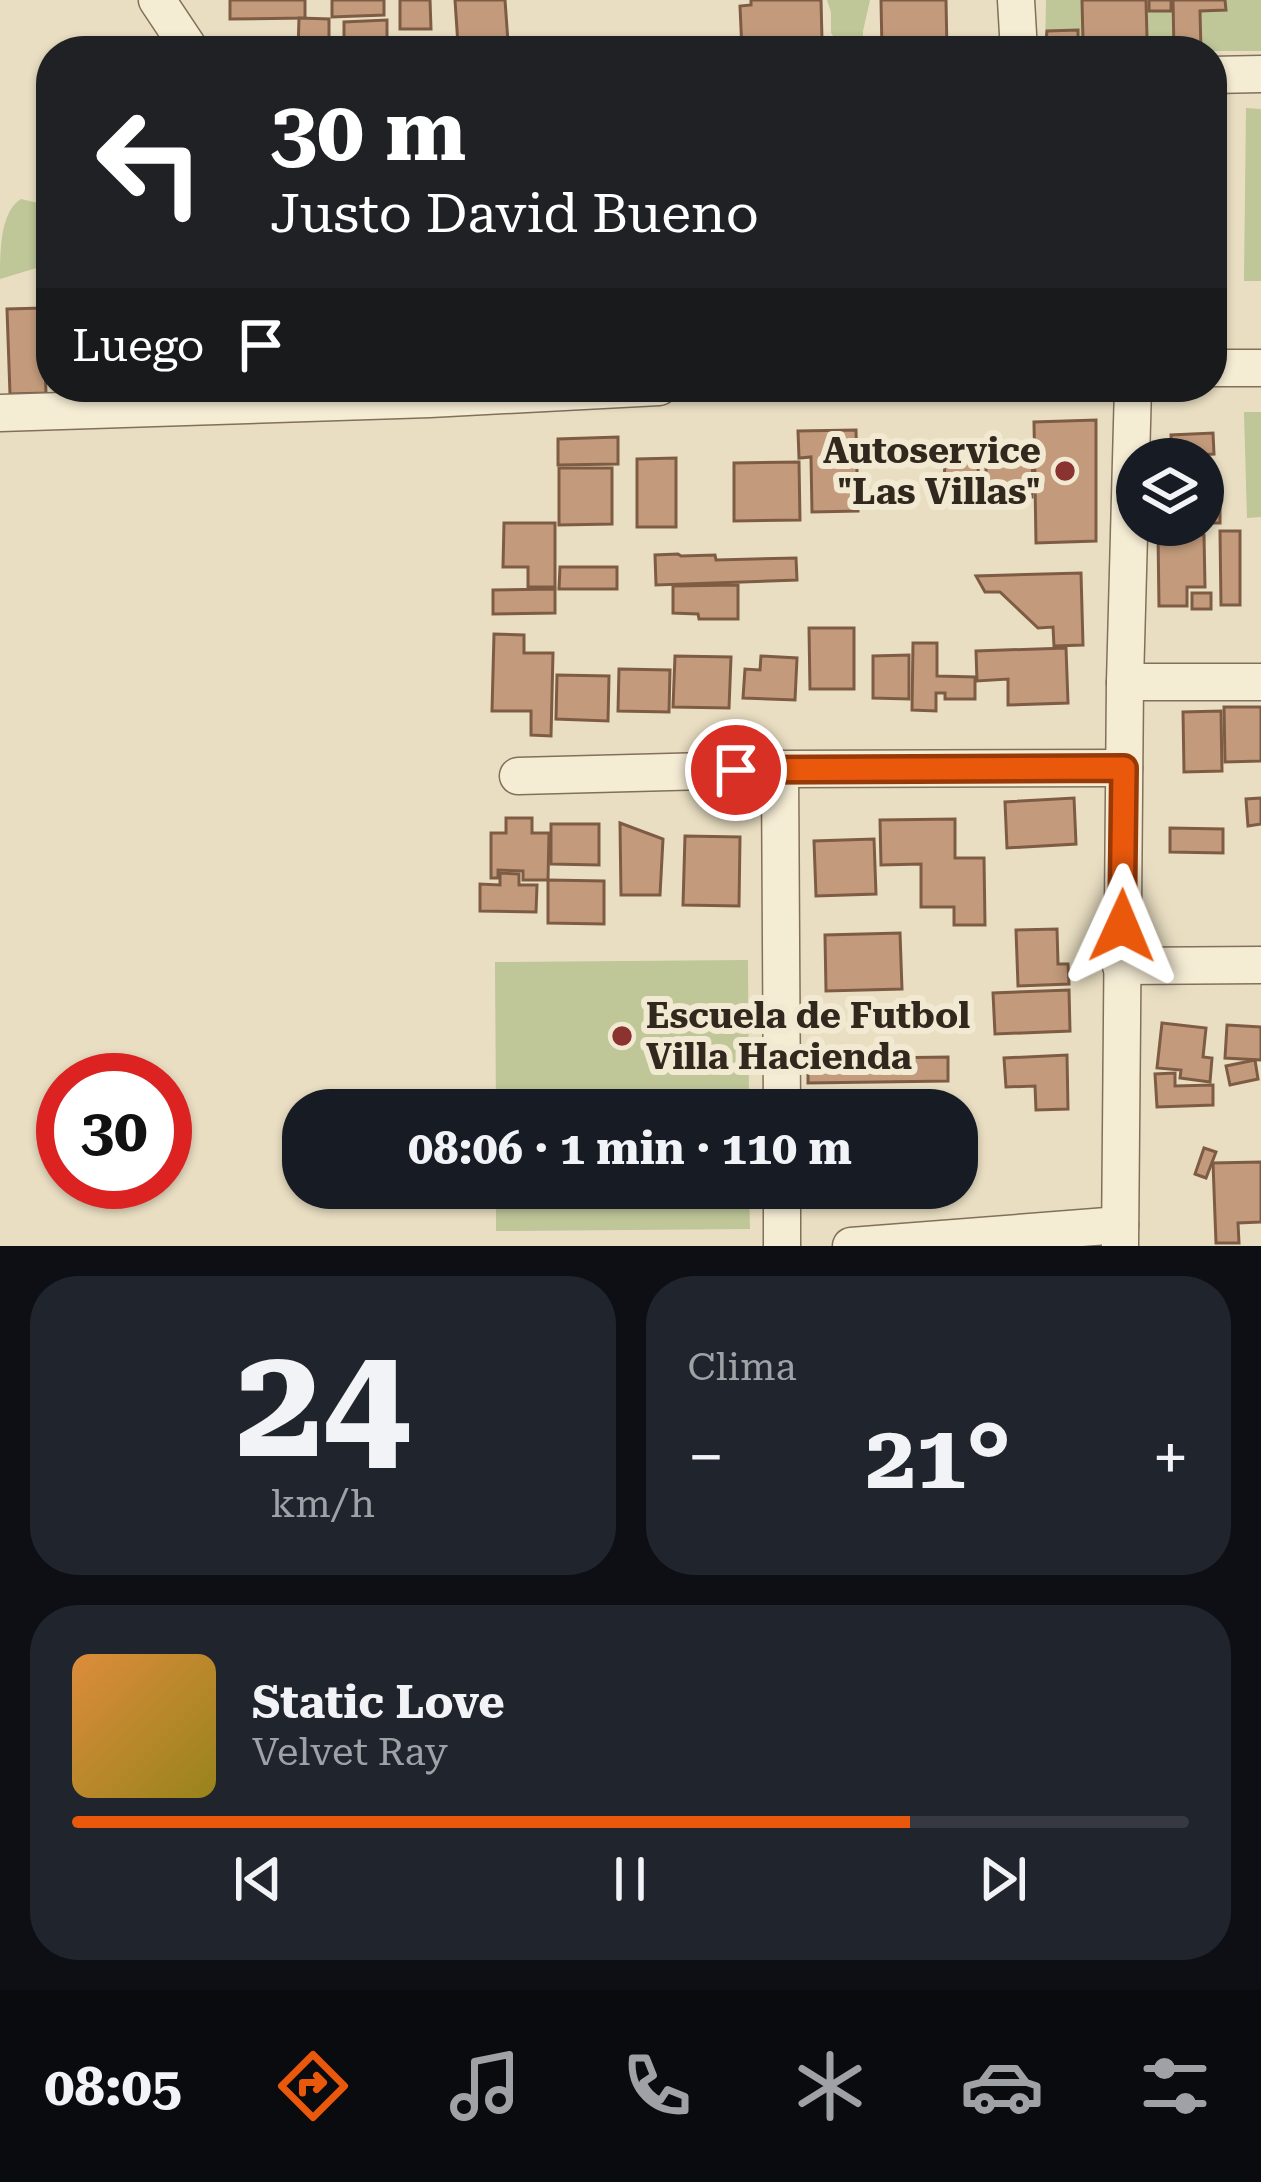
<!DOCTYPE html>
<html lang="es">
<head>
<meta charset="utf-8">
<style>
  body { margin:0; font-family:"Roboto Serif",serif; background:#20242c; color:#f1f3f6; height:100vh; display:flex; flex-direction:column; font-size:45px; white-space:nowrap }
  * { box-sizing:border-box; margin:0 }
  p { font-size:39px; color:#9ea1a6 }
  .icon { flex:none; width:66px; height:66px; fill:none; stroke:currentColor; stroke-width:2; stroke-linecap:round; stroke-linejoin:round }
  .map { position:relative; height:1246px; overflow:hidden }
  .sheet { display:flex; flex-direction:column; gap:30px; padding:30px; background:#0d0f14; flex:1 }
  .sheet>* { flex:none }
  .hud { position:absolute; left:36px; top:36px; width:1191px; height:366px; border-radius:48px; box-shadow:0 3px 9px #0004; background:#202124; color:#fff; overflow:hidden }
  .buttons { position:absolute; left:1116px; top:438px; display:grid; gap:24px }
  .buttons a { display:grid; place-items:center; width:108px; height:108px; border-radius:50%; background:#171b24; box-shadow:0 3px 9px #0004; font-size:60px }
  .speed { position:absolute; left:36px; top:1053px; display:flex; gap:24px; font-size:60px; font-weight:700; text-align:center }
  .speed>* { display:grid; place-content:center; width:156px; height:156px; border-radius:50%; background:#171b24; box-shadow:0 3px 9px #0004; line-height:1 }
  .speed .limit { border:18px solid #d22; background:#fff; color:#111 }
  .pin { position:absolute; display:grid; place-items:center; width:102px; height:102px; color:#fff; margin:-51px; border:6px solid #fff; border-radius:50%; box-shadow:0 3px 12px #0007 }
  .me { position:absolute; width:132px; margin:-66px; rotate:1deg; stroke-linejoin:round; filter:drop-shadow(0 0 9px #0008) }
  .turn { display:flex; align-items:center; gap:42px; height:252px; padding:0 36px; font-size:54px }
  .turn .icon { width:156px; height:156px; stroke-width:2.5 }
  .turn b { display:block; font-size:84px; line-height:102px }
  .then { display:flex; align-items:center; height:114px; padding:0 36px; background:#0003; gap:24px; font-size:45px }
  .big { font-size:90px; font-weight:700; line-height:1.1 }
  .sheet .card { flex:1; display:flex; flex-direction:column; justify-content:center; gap:18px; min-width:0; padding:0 42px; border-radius:48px; background:#20242c }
  .sheet .dial { align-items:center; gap:0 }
  .dial b { font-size:156px; line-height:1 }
  .song { display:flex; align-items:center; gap:36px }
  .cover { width:144px; height:144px; border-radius:18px; background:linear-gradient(135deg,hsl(30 70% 55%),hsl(50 70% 35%)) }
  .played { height:12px; border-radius:6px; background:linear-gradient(90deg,#ea580c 75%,#363941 75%) }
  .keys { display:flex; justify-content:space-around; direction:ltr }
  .heat { display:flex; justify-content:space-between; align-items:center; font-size:66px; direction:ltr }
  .sheet .tiles { flex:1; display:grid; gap:30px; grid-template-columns:1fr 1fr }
  .card:last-child { grid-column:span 2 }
  .trip { position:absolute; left:282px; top:1089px; width:696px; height:120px; border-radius:48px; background:#171b24; box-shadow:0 3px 9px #0004; font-weight:700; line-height:120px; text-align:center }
  .tab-bar { display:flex; height:192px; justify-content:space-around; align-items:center; background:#090b0e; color:#9ea1a6 }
  .tab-bar .icon { width:84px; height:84px }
  .tab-bar .active { color:#ea580c }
  .tab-bar b { font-size:54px; color:#f1f3f6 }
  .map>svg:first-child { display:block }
  .green { fill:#bfc698 }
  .building { fill:#c39b7c; stroke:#7e5c44; stroke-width:3 }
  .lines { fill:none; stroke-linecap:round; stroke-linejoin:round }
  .minor-casing { stroke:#81705b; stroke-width:39 }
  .minor { stroke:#f5ecd4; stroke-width:36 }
  .route-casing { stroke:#983908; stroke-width:30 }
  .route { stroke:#ea580c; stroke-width:21 }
  .poi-dot { fill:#8a3331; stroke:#f1e9d1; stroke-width:4.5 }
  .labels { text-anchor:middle; stroke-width:12; stroke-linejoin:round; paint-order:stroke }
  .poi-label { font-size:36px; font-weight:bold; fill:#32281e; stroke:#f1e9d1; text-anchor:end }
</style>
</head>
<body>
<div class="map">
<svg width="1261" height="1246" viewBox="0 0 1261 1246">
  <rect width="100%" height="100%" fill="#e9dec2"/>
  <!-- green -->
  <g class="green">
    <path d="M 827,0 L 870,0 L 863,31 L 863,51 L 843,50 L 831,33 L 831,12 Z"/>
    <path d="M 1046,0 L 1261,0 L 1261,51 L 1045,51 Z"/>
    <path d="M 1246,108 L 1261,109 L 1261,281 L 1244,281 Z"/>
    <path d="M 21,199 L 51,206 L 51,252 L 43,266 L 0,279 C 0,251 0,212 21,199 Z"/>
    <path d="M 1244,412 L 1261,412 L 1261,517 L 1247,518 Z"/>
    <path d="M 748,960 L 749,1110 L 496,1110 L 495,962 Z"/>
    <path d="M 496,1188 L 749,1188 L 750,1229 L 496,1231 Z"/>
  </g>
  <!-- building -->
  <g class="building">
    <path d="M 230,0 L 305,0 L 305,18 L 230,19 Z"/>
    <path d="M 332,0 L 384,0 L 384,15 L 332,17 Z"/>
    <path d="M 400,0 L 430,0 L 431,29 L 400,29 Z"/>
    <path d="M 455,0 L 505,0 L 508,42 L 458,45 Z"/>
    <path d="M 751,0 L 821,0 L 822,40 L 800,41 L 800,48 L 742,51 L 740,6 L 751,5 Z"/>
    <path d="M 881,0 L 946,0 L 947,51 L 882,51 Z"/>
    <path d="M 1082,0 L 1146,0 L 1147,38 L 1083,40 Z"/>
    <rect x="1149" y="0" width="22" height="11"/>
    <path d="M 1173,0 L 1225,0 L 1226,10 L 1200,11 L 1201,51 L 1174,51 Z"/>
    <path d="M 299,18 L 329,19 L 329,51 L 298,51 Z"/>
    <path d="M 387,20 L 387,44 L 344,46 L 344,22 Z"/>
    <path d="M 1078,30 L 1078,43 L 1089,43 L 1089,51 L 1045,51 L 1047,31 Z"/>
    <path d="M 51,263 L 51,327 L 48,327 L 42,264 Z"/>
    <path d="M 43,308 L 46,393 L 10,394 L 7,309 Z"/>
    <path d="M 1096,420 L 1096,541 L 1036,543 L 1034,422 Z"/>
    <path d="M 856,430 L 858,511 L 812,512 L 811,457 L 799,458 L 798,431 Z"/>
    <path d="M 1213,433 L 1214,454 L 1172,456 L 1171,435 Z"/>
    <path d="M 618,437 L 618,464 L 558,465 L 558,439 Z"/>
    <path d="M 986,446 L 1033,446 L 1032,497 L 986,496 Z"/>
    <path d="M 945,452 L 979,453 L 977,496 L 944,495 Z"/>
    <path d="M 676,458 L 676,527 L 637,527 L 637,459 Z"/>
    <path d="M 1203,461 L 1209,461 L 1208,488 L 1203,488 Z"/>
    <path d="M 799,462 L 800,520 L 734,521 L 734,463 Z"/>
    <path d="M 559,468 L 612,468 L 612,524 L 559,525 Z"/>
    <rect x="1203" y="503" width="17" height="20"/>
    <path d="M 504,523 L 555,523 L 555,587 L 528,587 L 528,567 L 503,567 Z"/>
    <path d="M 1220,531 L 1240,531 L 1240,605 L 1221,605 Z"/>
    <path d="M 1158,534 L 1204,535 L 1205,587 L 1187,587 L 1187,606 L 1159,606 Z"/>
    <path d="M 678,554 L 681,556 L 715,555 L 716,560 L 796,558 L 797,580 L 656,585 L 655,555 Z"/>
    <path d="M 560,567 L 617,567 L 617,589 L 559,589 Z"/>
    <path d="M 1081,573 L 1083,645 L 1054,646 L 1053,627 L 1038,628 L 1000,592 L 985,592 L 976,576 Z"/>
    <path d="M 738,585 L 738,619 L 699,619 L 698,614 L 673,613 L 673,586 Z"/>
    <path d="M 555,589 L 555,613 L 493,614 L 493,590 Z"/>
    <rect x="1192" y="593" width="19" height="16"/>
    <path d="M 809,628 L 854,628 L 854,689 L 810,689 Z"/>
    <path d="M 494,634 L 524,635 L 524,653 L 553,653 L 551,736 L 531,735 L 531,711 L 492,711 Z"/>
    <path d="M 913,643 L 937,643 L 937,676 L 975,677 L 975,699 L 945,699 L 945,693 L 936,693 L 936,711 L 912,710 Z"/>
    <path d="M 1066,648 L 1068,703 L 1008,705 L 1008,679 L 977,681 L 976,651 Z"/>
    <path d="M 909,655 L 909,699 L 873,698 L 873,656 Z"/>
    <path d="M 675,656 L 731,657 L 729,708 L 673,707 Z"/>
    <path d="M 761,656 L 797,658 L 795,700 L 743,698 L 745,669 L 760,670 Z"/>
    <path d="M 619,669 L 670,670 L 669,712 L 618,711 Z"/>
    <path d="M 557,675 L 609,676 L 608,721 L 556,719 Z"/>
    <path d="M 1224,707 L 1261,707 L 1261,761 L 1225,762 Z"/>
    <path d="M 1221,711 L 1222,771 L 1184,772 L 1183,712 Z"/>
    <path d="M 1074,798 L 1076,844 L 1007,848 L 1005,802 Z"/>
    <path d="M 1261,798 L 1261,824 L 1248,826 L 1246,799 Z"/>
    <path d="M 506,818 L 532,818 L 532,833 L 549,833 L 548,880 L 523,880 L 523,871 L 498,870 L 498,878 L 491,878 L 491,833 L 506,833 Z"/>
    <path d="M 955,819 L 955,858 L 984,858 L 985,925 L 954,925 L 954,907 L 921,907 L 921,864 L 881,865 L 880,820 Z"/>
    <path d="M 620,823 L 663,839 L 660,895 L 621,895 Z"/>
    <path d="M 551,824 L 599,824 L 599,865 L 551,864 Z"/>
    <path d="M 1170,828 L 1223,829 L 1223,853 L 1170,852 Z"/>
    <path d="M 685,836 L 740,837 L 739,906 L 683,905 Z"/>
    <path d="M 874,839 L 876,894 L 816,896 L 814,841 Z"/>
    <path d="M 500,873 L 519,874 L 519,885 L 537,885 L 536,912 L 480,911 L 480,884 L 500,885 Z"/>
    <path d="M 548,880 L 604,881 L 604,924 L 548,923 Z"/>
    <path d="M 1057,929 L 1058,964 L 1068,964 L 1069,984 L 1018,986 L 1016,930 Z"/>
    <path d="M 900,933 L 902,989 L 826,991 L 825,935 Z"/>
    <path d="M 1069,990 L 1070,1031 L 995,1034 L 993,993 Z"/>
    <path d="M 1162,1023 L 1206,1028 L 1203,1057 L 1212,1058 L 1210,1082 L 1180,1078 L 1181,1070 L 1157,1068 Z"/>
    <path d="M 1227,1025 L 1261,1027 L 1261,1060 L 1225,1058 Z"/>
    <path d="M 1067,1055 L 1068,1109 L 1036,1110 L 1035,1086 L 1006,1087 L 1004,1058 Z"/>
    <path d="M 948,1057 L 948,1081 L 808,1083 L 808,1059 Z"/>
    <path d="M 1255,1060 L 1258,1079 L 1230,1085 L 1226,1066 Z"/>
    <path d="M 1175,1073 L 1175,1086 L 1213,1085 L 1213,1105 L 1157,1107 L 1155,1074 Z"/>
    <path d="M 809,1100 L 873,1102 L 873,1110 L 809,1110 Z"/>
    <path d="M 1204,1148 L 1216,1152 L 1206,1178 L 1195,1174 Z"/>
    <path d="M 1261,1162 L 1261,1222 L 1238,1223 L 1239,1243 L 1216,1243 L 1213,1163 Z"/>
    <path d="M 808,1188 L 871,1188 L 871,1199 L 807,1198 Z"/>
  </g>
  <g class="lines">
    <!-- minor casing -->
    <g class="minor-casing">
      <g id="minor">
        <path d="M 157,0 L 191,51"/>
        <path d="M 1016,0 L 1019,51"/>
        <path d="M 1212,75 L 1261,74"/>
        <path d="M 1212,368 L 1261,368"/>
        <path d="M 0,413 L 430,399 L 659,387"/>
        <path d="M 1125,682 L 1261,682"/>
        <path d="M 780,769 L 782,1110"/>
        <path d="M 518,776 L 780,769 L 1124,768"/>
        <path d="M 1121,966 L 1261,965"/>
        <path d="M 782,1188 L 782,1246"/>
        <path d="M 851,1246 L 1120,1225"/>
        <path d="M 1120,1246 L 1125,682 L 1133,387"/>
      </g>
    </g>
    <!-- minor -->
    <use href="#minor" class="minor"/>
  </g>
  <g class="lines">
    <!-- route casing -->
    <g class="route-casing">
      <path id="route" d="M 736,770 L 1124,768 L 1122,926"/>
    </g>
    <!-- route -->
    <use href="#route" class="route"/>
  </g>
  <!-- markers -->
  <g class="poi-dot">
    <circle cx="1065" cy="471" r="12"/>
    <circle cx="622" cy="1036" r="12"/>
  </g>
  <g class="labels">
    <!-- poi labels -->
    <g class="poi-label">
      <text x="1041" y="463">Autoservice<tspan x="1041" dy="41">"Las Villas"</tspan></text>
      <text x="646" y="1028" text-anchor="start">Escuela de Futbol<tspan x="646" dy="41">Villa Hacienda</tspan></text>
    </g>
  </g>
</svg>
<div class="buttons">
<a><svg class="icon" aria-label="layers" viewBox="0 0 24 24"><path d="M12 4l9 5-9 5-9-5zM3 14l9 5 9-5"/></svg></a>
</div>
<div class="speed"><div class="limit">30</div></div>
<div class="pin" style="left:736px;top:770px;background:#d93025"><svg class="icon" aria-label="arrive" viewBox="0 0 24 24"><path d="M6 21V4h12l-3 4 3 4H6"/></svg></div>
<svg class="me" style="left:1122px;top:926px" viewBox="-20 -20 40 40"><path d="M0-17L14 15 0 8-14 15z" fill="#ea580c" stroke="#fff" stroke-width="4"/></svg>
<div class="trip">08:06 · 1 min · 110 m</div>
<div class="hud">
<div class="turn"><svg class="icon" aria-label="left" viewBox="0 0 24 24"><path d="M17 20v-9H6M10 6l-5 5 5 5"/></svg><div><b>30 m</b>Justo David Bueno</div></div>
<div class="then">Luego<svg class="icon" aria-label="arrive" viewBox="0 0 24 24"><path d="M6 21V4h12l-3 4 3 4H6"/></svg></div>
</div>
</div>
<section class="sheet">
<div class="tiles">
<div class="card dial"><b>24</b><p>km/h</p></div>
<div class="card"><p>Clima</p>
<div class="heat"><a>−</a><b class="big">21°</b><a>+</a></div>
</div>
<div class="card">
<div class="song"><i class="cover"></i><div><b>Static Love</b><p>Velvet Ray</p></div></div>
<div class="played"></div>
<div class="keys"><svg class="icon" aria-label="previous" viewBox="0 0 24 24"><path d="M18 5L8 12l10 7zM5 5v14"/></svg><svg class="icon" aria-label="pause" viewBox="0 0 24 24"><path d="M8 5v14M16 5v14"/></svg><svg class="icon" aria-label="next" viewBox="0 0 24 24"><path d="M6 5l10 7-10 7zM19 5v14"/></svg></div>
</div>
</div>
</section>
<nav class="tab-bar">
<b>08:05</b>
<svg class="icon active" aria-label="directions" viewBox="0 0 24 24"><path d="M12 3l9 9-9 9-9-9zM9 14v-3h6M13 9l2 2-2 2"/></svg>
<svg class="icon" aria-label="music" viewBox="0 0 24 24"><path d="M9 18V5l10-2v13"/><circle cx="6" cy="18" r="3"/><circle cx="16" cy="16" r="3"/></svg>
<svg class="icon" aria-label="phone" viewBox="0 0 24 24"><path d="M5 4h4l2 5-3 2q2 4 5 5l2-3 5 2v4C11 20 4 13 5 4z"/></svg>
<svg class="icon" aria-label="climate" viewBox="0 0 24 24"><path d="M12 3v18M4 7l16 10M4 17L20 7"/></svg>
<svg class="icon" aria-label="car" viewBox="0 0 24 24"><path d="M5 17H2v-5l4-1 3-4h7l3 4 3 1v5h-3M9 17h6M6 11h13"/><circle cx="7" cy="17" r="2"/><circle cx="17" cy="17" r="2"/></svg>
<svg class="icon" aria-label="filters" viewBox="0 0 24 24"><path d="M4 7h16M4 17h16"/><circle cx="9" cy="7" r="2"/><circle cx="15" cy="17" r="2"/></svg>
</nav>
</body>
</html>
